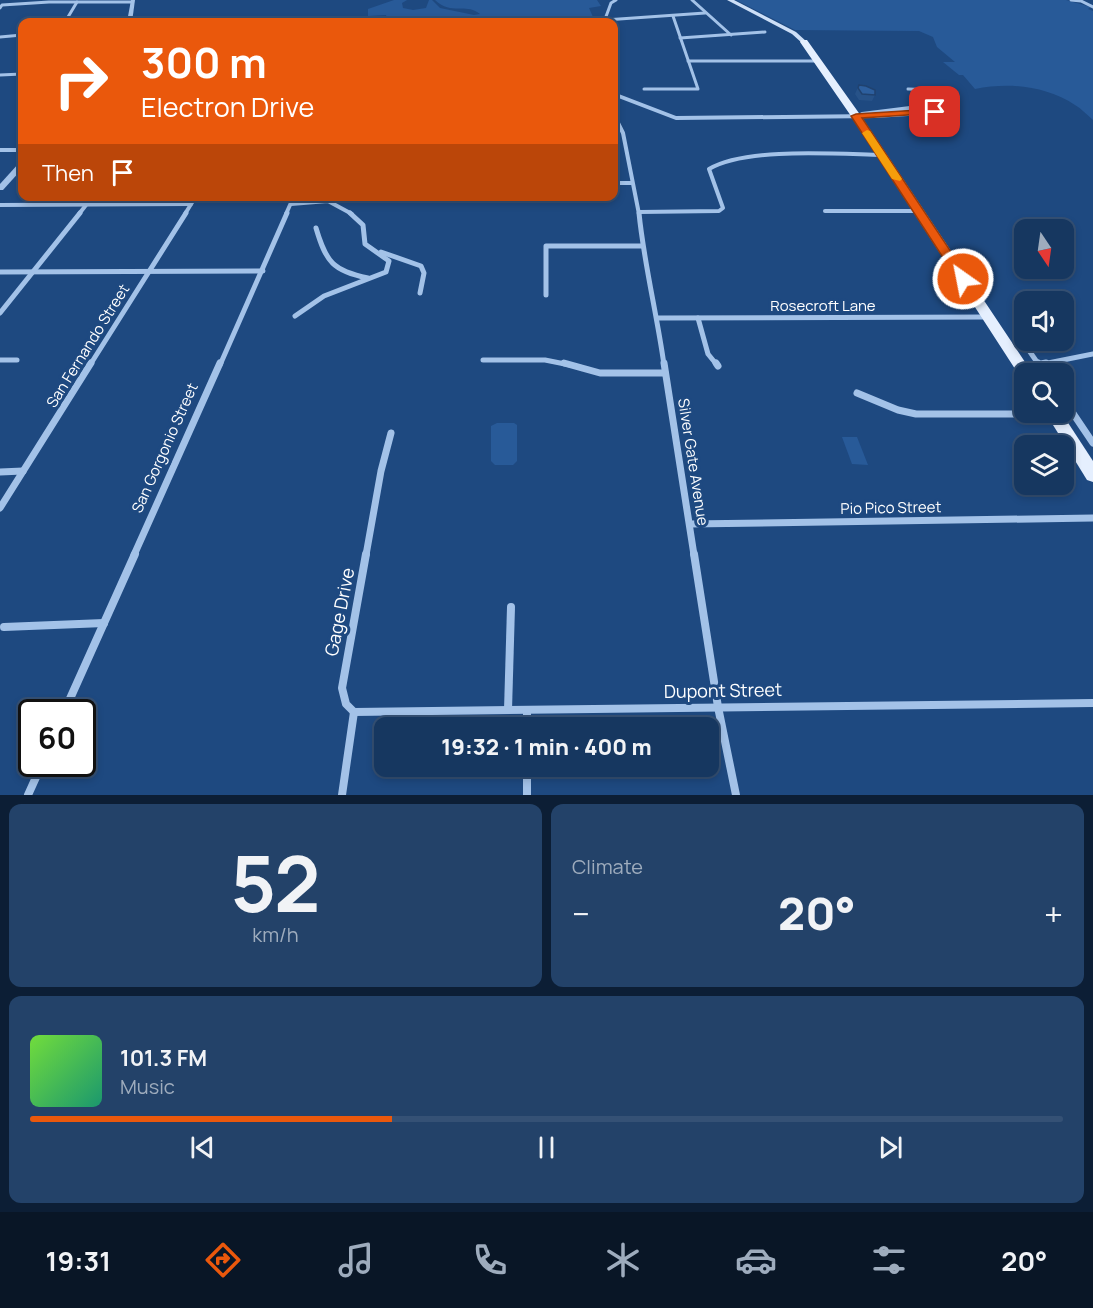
<!DOCTYPE html>
<html lang="en">
<head>
<meta charset="utf-8">
<style>
  body { margin:0; font-family:Manrope,sans-serif; background:#234269; color:#f1f3f6; height:100vh; display:flex; flex-direction:column; font-size:22px; white-space:nowrap }
  * { box-sizing:border-box; margin:0 }
  p { font-size:20px; color:#9eacbd }
  .icon { flex:none; width:33px; height:33px; fill:none; stroke:currentColor; stroke-width:2; stroke-linecap:round; stroke-linejoin:round }
  .map { position:relative; height:795px; overflow:hidden }
  .sheet { display:flex; flex-direction:column; gap:9px; padding:9px; background:#0c1e35; flex:1 }
  .sheet>* { flex:none }
  .banner { position:absolute; left:18px; top:18px; width:600px; height:183px; border-radius:12px; box-shadow:0 3px 9px #0003,0 0 0 2px #355175; background:#ea580c; color:#fff; overflow:hidden }
  .needle { width:39px; rotate:167deg }
  .controls { position:absolute; left:1014px; top:219px; display:grid; gap:12px }
  .controls a { display:grid; place-items:center; width:60px; height:60px; border-radius:12px; background:#163760; box-shadow:0 3px 9px #0003,0 0 0 2px #355175; font-size:30px }
  .speed { position:absolute; left:18px; top:699px; display:flex; gap:12px; font-size:30px; font-weight:700; text-align:center }
  .speed>* { display:grid; place-content:center; width:78px; height:78px; border-radius:50%; background:#163760; box-shadow:0 3px 9px #0003,0 0 0 2px #355175; line-height:1 }
  .speed .limit { border:3px solid #111; border-radius:9px; background:#fff; color:#111 }
  .pin { position:absolute; display:grid; place-items:center; width:51px; height:51px; color:#fff; margin:-26px; border-radius:12px; box-shadow:0 3px 9px #0006 }
  .me { position:absolute; width:66px; margin:-33px; rotate:327deg; stroke-linejoin:round; filter:drop-shadow(0 0 4px #0008) }
  .turn { display:flex; align-items:center; gap:21px; height:126px; padding:0 24px; font-size:27px }
  .turn .icon { width:78px; height:78px; stroke-width:2.5 }
  .turn b { display:block; font-size:42px; line-height:51px }
  .then { display:flex; align-items:center; height:57px; padding:0 24px; background:#0003; gap:12px; font-size:22px }
  .big { font-size:45px; font-weight:800; line-height:1.1 }
  .sheet .tile { flex:1; display:flex; flex-direction:column; justify-content:center; gap:9px; min-width:0; padding:0 21px; border-radius:12px; background:#234269 }
  .sheet .dial { align-items:center; gap:0 }
  .dial b { font-size:78px; line-height:1 }
  .song { display:flex; align-items:center; gap:18px }
  .cover { width:72px; height:72px; border-radius:9px; background:linear-gradient(135deg,hsl(100 70% 55%),hsl(160 70% 35%)) }
  .played { height:6px; border-radius:3px; background:linear-gradient(90deg,#ea580c 35%,#355175 35%) }
  .keys { display:flex; justify-content:space-around; direction:ltr }
  .heat { display:flex; justify-content:space-between; align-items:center; font-size:33px; direction:ltr }
  .sheet .tiles { flex:1; display:grid; gap:9px; grid-template-columns:1fr 1fr }
  .tile:last-child { grid-column:span 2 }
  .trip { position:absolute; left:374px; top:717px; width:345px; height:60px; border-radius:12px; background:#163760; box-shadow:0 3px 9px #0003,0 0 0 2px #355175; font-weight:800; line-height:60px; text-align:center }
  .tab-bar { display:flex; height:96px; justify-content:space-around; align-items:center; background:#091626; color:#9eacbd }
  .tab-bar .icon { width:42px; height:42px }
  .tab-bar .current { color:#ea580c }
  .tab-bar b { font-size:27px; color:#f1f3f6 }
  .map>svg:first-child { display:block }
  .green { fill:#285a98 }
  .lines { fill:none; stroke-linecap:round; stroke-linejoin:round }
  .minor-far4 { stroke:#a3c2e8; stroke-width:3 }
  .minor-far3 { stroke:#a3c2e8; stroke-width:4 }
  .minor-far2 { stroke:#a3c2e8; stroke-width:5 }
  .minor-far1 { stroke:#a3c2e8; stroke-width:7 }
  .minor { stroke:#a3c2e8; stroke-width:8 }
  .tertiary { fill:#a3c2e8; fill-rule:evenodd }
  .secondary { fill:#cddff7; fill-rule:evenodd }
  .primary { fill:#e5effe; fill-rule:evenodd }
  .wall { fill:#275288 }
  .building { fill:#2d5f9e; stroke:#20426f; stroke-width:1.5 }
  .route { fill:#ea580c; stroke:#983908; stroke-width:1.5 }
  .slow { fill:#f59e0b }
  .labels { text-anchor:middle; stroke-width:6; stroke-linejoin:round; paint-order:stroke }
  .street-label { font-size:15px; fill:#fff; stroke:#1e4980 }
  .near-street-label { font-size:18px; fill:#fff; stroke:#1e4980 }
</style>
</head>
<body>
<div class="map">
<svg width="1093" height="795" viewBox="0 0 1093 795">
  <rect width="100%" height="100%" fill="#1e4980"/>
  <!-- green -->
  <g class="green">
    <path d="M 394,0 L 407,0 L 402,3 L 403,8 L 413,10 L 426,8 L 429,0 L 432,0 L 440,8 L 474,15 L 480,14 C 465,2 452,16 435,0 L 597,0 L 601,6 L 589,8 L 593,17 L 579,17 L 579,22 L 388,22 L 386,15 L 368,16 L 368,9 Z"/>
    <path d="M 736,0 L 1066,0 L 1091,7 L 1088,9 L 1093,11 L 1093,120 C 1087,115 1082,109 1075,105 C 1046,86 1009,82 975,89 L 963,75 L 959,75 L 943,62 L 955,62 L 937,47 L 933,37 L 919,31 L 795,30 Z"/>
    <path d="M 497,423 L 514,423 L 517,425 L 517,461 L 513,465 L 495,465 L 491,461 L 491,426 Z"/>
    <path d="M 842,437 L 857,437 L 868,465 L 852,464 Z"/>
  </g>
  <g class="lines">
    <!-- minor-far4 -->
    <g class="minor-far4">
      <path d="M 692,0 L 731,35"/>
      <path d="M 1071,0 L 1081,1 L 1093,7"/>
      <path d="M 0,8 L 2,5 L 49,2 L 132,2"/>
      <path d="M 605,20 L 705,13"/>
      <path d="M 65,22 L 77,2"/>
      <path d="M 604,22 L 611,3 L 616,0"/>
      <path d="M 0,37 L 22,35"/>
      <path d="M 680,38 L 765,32"/>
      <path d="M 688,61 L 816,61"/>
      <path d="M 0,75 L 22,74"/>
      <path d="M 614,82 L 615,95"/>
      <path d="M 644,89 L 698,89 L 673,16"/>
      <path d="M 908,89 L 937,90 L 942,95"/>
    </g>
    <!-- minor-far3 -->
    <g class="minor-far3">
      <path d="M 615,94 L 618,123 L 623,133 L 639,214"/>
      <path d="M 616,95 L 676,118 L 875,116 L 957,111"/>
      <path d="M 862,114 L 910,108 L 953,107 L 940,94"/>
      <path d="M 0,150 L 22,150"/>
      <path d="M 614,183 L 632,183"/>
      <path d="M 291,204 L 328,201 L 352,214"/>
      <path d="M 0,205 L 191,204"/>
      <path d="M 825,211 L 918,211"/>
      <path d="M 639,212 L 719,211 L 723,208 L 709,169 C 746,147 837,154 881,155"/>
      <path d="M 79,214 L 93,196"/>
      <path d="M 185,214 L 196,196"/>
      <path d="M 286,214 L 294,196"/>
    </g>
    <!-- minor-far2 -->
    <g class="minor-far2">
      <path d="M 639,213 C 644,264 657,314 664,365"/>
      <path d="M 316,228 C 326,262 333,271 368,278"/>
      <path d="M 381,252 L 421,266 L 424,273 L 420,293"/>
      <path d="M 0,272 L 263,271"/>
      <path d="M 546,295 L 546,246 L 642,246"/>
      <path d="M 0,313 L 80,213"/>
      <path d="M 295,316 L 324,296 L 386,272 L 389,261 L 365,244 L 363,225 L 350,213"/>
      <path d="M 658,318 L 987,317"/>
      <path d="M 698,318 L 708,354 L 717,365"/>
      <path d="M 1019,336 L 1039,365"/>
      <path d="M 0,360 L 17,360"/>
      <path d="M 483,360 L 545,360 L 570,365"/>
      <path d="M 90,365 L 186,213"/>
      <path d="M 220,365 L 287,213"/>
      <path d="M 1038,365 L 1093,354"/>
    </g>
    <!-- minor-far1 -->
    <g class="minor-far1">
      <path d="M 564,363 L 600,373 L 665,373"/>
      <path d="M 664,363 L 694,555"/>
      <path d="M 716,363 L 718,366"/>
      <path d="M 1038,363 L 1045,374"/>
      <path d="M 1022,368 L 1046,363"/>
      <path d="M 857,393 L 898,410 L 916,414 L 1053,414"/>
      <path d="M 1064,400 L 1093,443"/>
      <path d="M 0,472 L 23,471"/>
      <path d="M 0,508 L 91,363"/>
      <path d="M 690,524 L 1093,518"/>
      <path d="M 134,555 L 220,363"/>
      <path d="M 366,555 L 381,471 L 391,433"/>
    </g>
    <!-- minor -->
    <g class="minor">
      <path d="M 694,554 L 718,707 L 736,795"/>
      <path d="M 4,627 L 104,623"/>
      <path d="M 508,710 L 511,607"/>
      <path d="M 527,710 L 527,728"/>
      <path d="M 64,712 L 135,554"/>
      <path d="M 354,712 L 1093,703"/>
      <path d="M 354,712 L 346,704 L 342,688 L 366,554"/>
      <path d="M 527,766 L 527,795"/>
      <path d="M 28,795 L 42,764"/>
      <path d="M 342,795 L 354,712"/>
    </g>
    <!-- tertiary -->
    <g class="tertiary">
      <path d="M 131,0 L 135,0 L 132,22 L 127,22 Z"/>
      <path d="M 19,163 L 22,163 L 22,169 L 3,190 L 0,190 L 0,184 Z"/>
    </g>
    <!-- secondary -->
    <path class="secondary" d="M 727,0 L 734,0 L 796,32 L 807,42 L 802,43 L 792,34 Z"/>
    <!-- primary -->
    <g class="primary">
      <path d="M 801,40 L 807,40 L 861,116 L 1033,374 L 1024,374 L 1024,379 L 1021,378 L 851,116 L 800,42 Z"/>
      <path d="M 1045,412 L 1061,412 L 1093,461 L 1093,482 L 1087,480 Z"/>
    </g>
  </g>
  <!-- wall -->
  <path class="wall" d="M 859,85 L 875,95 L 872,101 L 859,100 L 855,94 Z"/>
  <!-- building -->
  <path class="building" d="M 859,85 L 866,86 L 875,90 L 875,95 L 862,94 L 858,88 Z"/>
  <!-- route -->
  <path class="route" d="M 935,109 L 940,112 L 938,113 L 862,118 L 969,279 L 963,283 L 959,282 L 851,116 L 856,114 Z"/>
  <!-- slow -->
  <path class="slow" d="M 867,130 L 870,131 L 902,179 L 900,181 L 892,179 L 862,133 Z"/>
  <g class="labels">
    <!-- street labels -->
    <g class="street-label">
      <text x="823" y="311">Rosecroft Lane</text>
      <text transform="translate(88 346) rotate(-58)" y="5">San Fernando Street</text>
      <text transform="translate(165 448) rotate(-66)" y="5">San Gorgonio Street</text>
      <text transform="translate(693 462) rotate(81)" y="5">Silver Gate Avenue</text>
      <text transform="translate(891 508) rotate(-1)" y="5">Pio Pico Street</text>
    </g>
    <!-- near-street labels -->
    <g class="near-street-label">
      <text transform="translate(340 612) rotate(-79)" y="6">Gage Drive</text>
      <text transform="translate(723 691) rotate(-1)" y="6">Dupont Street</text>
    </g>
  </g>
</svg>
<div class="controls">
<a><svg class="needle" viewBox="-14 -14 28 28"><path d="M0-13l5 13h-10z" fill="#e53935"/><path d="M0 13l5-13h-10z" fill="#9eacbd"/></svg></a>
<a><svg class="icon" aria-label="sound" viewBox="0 0 24 24"><path d="M4 9h4l5-4v14l-5-4H4zM17 9q2 3 0 6"/></svg></a>
<a><svg class="icon" aria-label="search" viewBox="0 0 24 24"><circle cx="10" cy="10" r="6"/><path d="M15 15l6 6"/></svg></a>
<a><svg class="icon" aria-label="layers" viewBox="0 0 24 24"><path d="M12 4l9 5-9 5-9-5zM3 14l9 5 9-5"/></svg></a>
</div>
<div class="speed"><div class="limit">60</div></div>
<div class="pin" style="left:935px;top:112px;background:#d93025"><svg class="icon" aria-label="arrive" viewBox="0 0 24 24"><path d="M6 21V4h12l-3 4 3 4H6"/></svg></div>
<svg class="me" style="left:963px;top:279px" viewBox="-20 -20 40 40"><circle r="17" fill="#ea580c" stroke="#fff" stroke-width="3"/><path d="M0-11L8 9 0 5-8 9z" fill="#fff"/></svg>
<div class="trip">19:32 · 1 min · 400 m</div>
<div class="banner">
<div class="turn"><svg class="icon" aria-label="right" viewBox="0 0 24 24"><path d="M7 20v-9h11M14 6l5 5-5 5"/></svg><div><b>300 m</b>Electron Drive</div></div>
<div class="then">Then<svg class="icon" aria-label="arrive" viewBox="0 0 24 24"><path d="M6 21V4h12l-3 4 3 4H6"/></svg></div>
</div>
</div>
<section class="sheet">
<div class="tiles">
<div class="tile dial"><b>52</b><p>km/h</p></div>
<div class="tile"><p>Climate</p>
<div class="heat"><a>−</a><b class="big">20°</b><a>+</a></div>
</div>
<div class="tile">
<div class="song"><i class="cover"></i><div><b>101.3 FM</b><p>Music</p></div></div>
<div class="played"></div>
<div class="keys"><svg class="icon" aria-label="previous" viewBox="0 0 24 24"><path d="M18 5L8 12l10 7zM5 5v14"/></svg><svg class="icon" aria-label="pause" viewBox="0 0 24 24"><path d="M8 5v14M16 5v14"/></svg><svg class="icon" aria-label="next" viewBox="0 0 24 24"><path d="M6 5l10 7-10 7zM19 5v14"/></svg></div>
</div>
</div>
</section>
<nav class="tab-bar">
<b>19:31</b>
<svg class="icon current" aria-label="directions" viewBox="0 0 24 24"><path d="M12 3l9 9-9 9-9-9zM9 14v-3h6M13 9l2 2-2 2"/></svg>
<svg class="icon" aria-label="music" viewBox="0 0 24 24"><path d="M9 18V5l10-2v13"/><circle cx="6" cy="18" r="3"/><circle cx="16" cy="16" r="3"/></svg>
<svg class="icon" aria-label="phone" viewBox="0 0 24 24"><path d="M5 4h4l2 5-3 2q2 4 5 5l2-3 5 2v4C11 20 4 13 5 4z"/></svg>
<svg class="icon" aria-label="climate" viewBox="0 0 24 24"><path d="M12 3v18M4 7l16 10M4 17L20 7"/></svg>
<svg class="icon" aria-label="car" viewBox="0 0 24 24"><path d="M5 17H2v-5l4-1 3-4h7l3 4 3 1v5h-3M9 17h6M6 11h13"/><circle cx="7" cy="17" r="2"/><circle cx="17" cy="17" r="2"/></svg>
<svg class="icon" aria-label="filters" viewBox="0 0 24 24"><path d="M4 7h16M4 17h16"/><circle cx="9" cy="7" r="2"/><circle cx="15" cy="17" r="2"/></svg>
<b>20°</b>
</nav>
</body>
</html>
